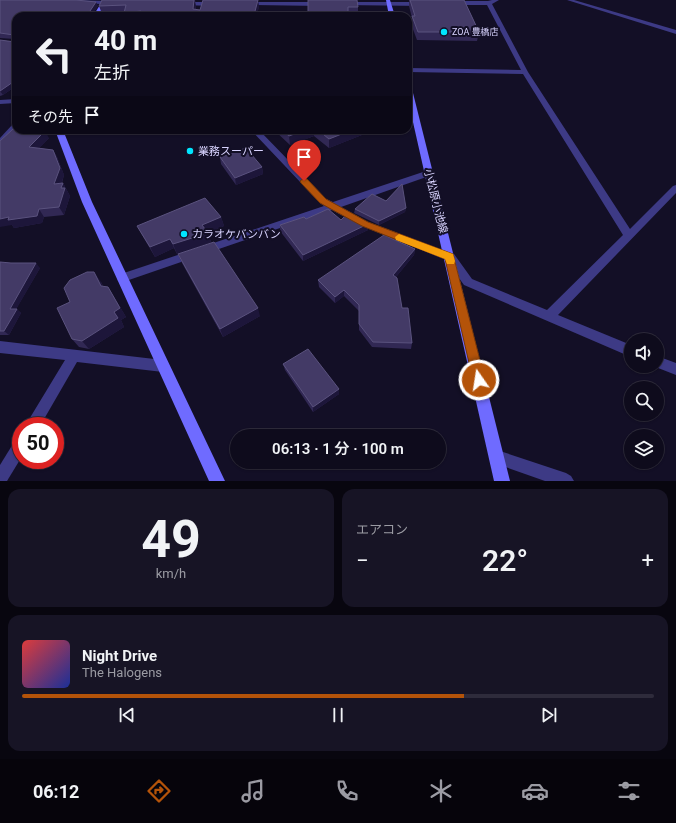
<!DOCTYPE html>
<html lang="ja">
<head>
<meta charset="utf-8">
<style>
  body { margin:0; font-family:Roboto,"Noto Sans JP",sans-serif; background:#171425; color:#f1f3f6; height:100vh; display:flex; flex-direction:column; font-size:15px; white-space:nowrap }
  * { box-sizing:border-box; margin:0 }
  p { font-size:13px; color:#9b9ba3 }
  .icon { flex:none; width:22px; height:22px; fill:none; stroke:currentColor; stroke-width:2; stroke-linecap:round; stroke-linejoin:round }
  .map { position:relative; height:481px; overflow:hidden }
  .side { display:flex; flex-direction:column; gap:8px; padding:8px; background:#08060f; flex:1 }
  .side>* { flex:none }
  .hud { position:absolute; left:12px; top:12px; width:400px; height:122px; border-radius:12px; box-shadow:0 1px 3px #0004,0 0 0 1px #2e2b3b; background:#0e0b1c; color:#f1f3f6; overflow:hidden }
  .tools { position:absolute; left:624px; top:333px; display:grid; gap:8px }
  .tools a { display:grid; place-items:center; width:40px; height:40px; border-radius:50%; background:#0e0b1c; box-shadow:0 1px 3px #0004,0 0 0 1px #2e2b3b; font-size:20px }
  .speed { position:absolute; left:12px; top:417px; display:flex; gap:8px; font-size:20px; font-weight:700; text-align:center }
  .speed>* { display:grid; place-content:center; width:52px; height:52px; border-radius:50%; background:#0e0b1c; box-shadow:0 1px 3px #0004,0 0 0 1px #2e2b3b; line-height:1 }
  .speed .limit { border:6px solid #d22; background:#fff; color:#111 }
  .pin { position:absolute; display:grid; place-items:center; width:34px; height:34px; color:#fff; margin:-41px -17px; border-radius:50% 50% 50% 0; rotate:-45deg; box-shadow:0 0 4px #0007 }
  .pin .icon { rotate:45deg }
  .me { position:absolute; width:44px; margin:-22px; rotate:347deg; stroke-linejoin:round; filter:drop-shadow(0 0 3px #0008) }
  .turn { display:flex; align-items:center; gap:14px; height:84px; padding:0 16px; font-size:18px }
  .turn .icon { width:52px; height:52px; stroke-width:2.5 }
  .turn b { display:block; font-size:28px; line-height:34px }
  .then { display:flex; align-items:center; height:38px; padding:0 16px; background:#0003; gap:8px; font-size:15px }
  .big { font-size:30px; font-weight:600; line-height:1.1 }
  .side .card { flex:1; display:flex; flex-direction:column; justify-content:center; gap:6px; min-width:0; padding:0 14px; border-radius:12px; background:#171425 }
  .side .dial { align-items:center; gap:0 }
  .dial b { font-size:52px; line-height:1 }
  .song { display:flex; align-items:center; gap:12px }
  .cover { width:48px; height:48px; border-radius:6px; background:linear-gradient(135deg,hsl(0 70% 55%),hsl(230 70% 35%)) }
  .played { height:4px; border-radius:2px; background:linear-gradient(90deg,#b45309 70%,#2e2b3b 70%) }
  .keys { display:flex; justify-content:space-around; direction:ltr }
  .heat { display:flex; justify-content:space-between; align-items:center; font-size:22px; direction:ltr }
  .side .tiles { flex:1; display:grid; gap:8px; grid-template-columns:1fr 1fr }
  .card:last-child { grid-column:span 2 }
  .trip { position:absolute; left:230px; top:429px; width:216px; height:40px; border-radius:20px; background:#0e0b1c; box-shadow:0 1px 3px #0004,0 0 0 1px #2e2b3b; font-weight:600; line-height:40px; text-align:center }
  .menu { display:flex; height:64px; justify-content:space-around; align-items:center; background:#06040b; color:#9b9ba3 }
  .menu .icon { width:28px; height:28px }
  .menu .on { color:#b45309 }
  .menu b { font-size:18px; color:#f1f3f6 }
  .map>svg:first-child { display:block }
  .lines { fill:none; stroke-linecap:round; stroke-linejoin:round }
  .street { fill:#3d3a85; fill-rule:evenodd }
  .secondary { fill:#6f6bff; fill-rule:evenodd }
  .wall { fill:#312854 }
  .shaded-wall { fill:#1d163a }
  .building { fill:#433a66; stroke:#5a527e }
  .route { fill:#b45309; stroke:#753606 }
  .slow { fill:#f59e0b }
  .poi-dot { fill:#00e5ff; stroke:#130f26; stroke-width:1.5 }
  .labels { text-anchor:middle; stroke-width:4; stroke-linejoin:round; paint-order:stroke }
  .far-poi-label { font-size:9px; fill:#d9d4ff; stroke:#130f26; text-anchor:start }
  .poi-label { font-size:11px; fill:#d9d4ff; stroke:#130f26; text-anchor:start }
  .street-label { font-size:11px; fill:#d9d4ff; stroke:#130f26 }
</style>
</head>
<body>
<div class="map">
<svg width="676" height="481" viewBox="0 0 676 481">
  <rect width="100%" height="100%" fill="#130f26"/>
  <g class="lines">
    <!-- street -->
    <g class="street">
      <path d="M 59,0 L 113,1 L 116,3 L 113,5 L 61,1 Z"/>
      <path d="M 492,0 L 499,0 L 492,4 L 528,72 L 630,229 L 673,186 L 676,185 L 676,193 L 558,315 L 631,345 L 631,357 L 464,285 L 446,260 L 362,226 L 332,210 L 126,281 L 122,282 L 118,281 L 117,278 L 118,275 L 324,206 L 320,203 L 251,130 L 259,130 L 326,199 L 333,202 L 426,171 L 432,171 L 433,173 L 432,175 L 341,207 L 368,222 L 454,254 L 472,279 L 547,310 L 623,235 L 523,74 L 408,72 L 408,68 L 521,70 L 487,5 L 453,5 L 450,3 L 453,1 L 488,1 Z"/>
      <path d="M 567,0 L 574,0 L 676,30 L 676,34 Z"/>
      <path d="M 183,2 L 215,2 L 218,4 L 215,6 L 181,5 L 180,4 Z"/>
      <path d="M 247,2 L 321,2 L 324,4 L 321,6 L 245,5 L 244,4 Z"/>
      <path d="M 345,2 L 423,2 L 426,4 L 423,6 L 343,5 L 342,4 Z"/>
      <path d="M 16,99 L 16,103 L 0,104 L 0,100 Z"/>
      <path d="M 13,124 L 16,124 L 16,130 L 3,144 L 0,144 L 0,138 Z"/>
      <path d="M 0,341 L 163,360 L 167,362 L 169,366 L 167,370 L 163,372 L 77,362 L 40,426 L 25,426 L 65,360 L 0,353 Z"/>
      <path d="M 657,356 L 676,363 L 676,375 L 653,366 L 657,366 Z"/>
      <path d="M 21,437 L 21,458 L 7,481 L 0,481 L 0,465 L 16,439 Z"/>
      <path d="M 497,450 L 566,473 L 571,476 L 574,481 L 545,481 L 497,464 L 492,462 L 490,457 L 492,452 Z"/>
    </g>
    <!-- secondary -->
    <g class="secondary">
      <path d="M 103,0 L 107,0 L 99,16 L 93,16 Z"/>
      <path d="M 386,0 L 390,0 L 395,16 L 389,16 Z"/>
      <path d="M 408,83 L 411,85 L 510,481 L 494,481 L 408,100 Z"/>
      <path d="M 55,130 L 63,130 L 92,202 L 225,481 L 209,481 L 82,202 Z"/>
    </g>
  </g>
  <!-- wall -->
  <g class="wall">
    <path d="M 0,0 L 98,6 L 93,13 L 16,16 L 16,86 L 3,95 L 0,96 L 0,40 L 15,42 L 14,39 L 0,38 Z"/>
    <path d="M 102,0 L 195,0 L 196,6 L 196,10 L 200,10 L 259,6 L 257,15 L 308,15 L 308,0 L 358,7 L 358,15 L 348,14 L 348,16 L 125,16 L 124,13 L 102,14 L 99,6 Z"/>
    <path d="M 409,0 L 464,0 L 479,32 L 477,41 L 417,40 L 411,24 L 412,18 L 409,6 Z"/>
    <path d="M 274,130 L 372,130 L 372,131 L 329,148 L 314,136 L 290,145 Z"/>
    <path d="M 49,138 L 39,148 L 53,150 L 57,157 L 64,175 L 62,183 L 63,183 L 70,196 L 64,215 L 44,217 L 42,223 L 14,228 L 12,225 L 0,141 Z"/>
    <path d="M 220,157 L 262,167 L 263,174 L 236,185 L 221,164 Z"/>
    <path d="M 386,201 L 406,208 L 405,212 L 379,225 L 354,213 L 355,209 Z"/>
    <path d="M 221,217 L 224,226 L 208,233 L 211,242 L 177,254 L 174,248 L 155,257 L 142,235 L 137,226 Z"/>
    <path d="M 306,219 L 341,220 L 368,224 L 368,230 L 303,261 L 280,231 L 280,225 Z"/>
    <path d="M 415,249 L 414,255 L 396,277 L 402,308 L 412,343 L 411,349 L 372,347 L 359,330 L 359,311 L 344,296 L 335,303 L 319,287 L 318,280 Z"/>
    <path d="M 178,254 L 260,316 L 223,337 L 182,263 Z"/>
    <path d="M 0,262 L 40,268 L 16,309 L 21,313 L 9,335 L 0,335 Z"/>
    <path d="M 101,282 L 103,286 L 108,287 L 126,317 L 121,320 L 124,327 L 89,349 L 79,347 L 72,339 L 70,302 Z"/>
    <path d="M 283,364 L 339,394 L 313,412 L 285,370 Z"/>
  </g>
  <!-- shaded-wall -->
  <g class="shaded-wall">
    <path d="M 194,0 L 196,6 L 195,16 L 193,9 Z"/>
    <path d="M 258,0 L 259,6 L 257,16 L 254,15 Z"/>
    <path d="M 96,2 L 98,6 L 93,14 L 93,13 L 94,16 L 90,16 L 90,11 Z"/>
    <path d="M 141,11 L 143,16 L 125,16 L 124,13 Z"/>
    <path d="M 16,80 L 16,86 L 3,95 L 0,91 Z"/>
    <path d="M 305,130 L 314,130 L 314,136 L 290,145 L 289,136 Z"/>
    <path d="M 352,130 L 372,130 L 372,131 L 329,148 L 329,139 Z"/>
    <path d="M 45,131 L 49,138 L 33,155 L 29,147 Z"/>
    <path d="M 53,150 L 57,157 L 64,175 L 59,191 L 54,184 Z"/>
    <path d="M 262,167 L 263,174 L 236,185 L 235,178 Z"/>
    <path d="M 63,183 L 70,196 L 64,215 L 59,207 L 61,188 Z"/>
    <path d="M 406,208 L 405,212 L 379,225 L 379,221 Z"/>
    <path d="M 39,209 L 44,217 L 42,223 L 14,228 L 12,225 L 0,227 L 0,219 Z"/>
    <path d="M 221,217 L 224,226 L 208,233 L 211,242 L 177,254 L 173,244 L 202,225 Z"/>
    <path d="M 368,224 L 368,230 L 303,261 L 303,255 Z"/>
    <path d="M 170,239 L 174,248 L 155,257 L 150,247 Z"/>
    <path d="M 415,249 L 414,255 L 392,282 L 393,275 Z"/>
    <path d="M 36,263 L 40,268 L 14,313 L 10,309 Z"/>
    <path d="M 94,272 L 101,282 L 107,295 L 101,286 Z"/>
    <path d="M 108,287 L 126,317 L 121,320 L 124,327 L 89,349 L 82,341 Z"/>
    <path d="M 344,290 L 344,296 L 335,303 L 335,297 Z"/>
    <path d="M 258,308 L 260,316 L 223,337 L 220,329 Z"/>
    <path d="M 17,309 L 21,313 L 9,335 L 4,331 Z"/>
    <path d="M 339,389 L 339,394 L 313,412 L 313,407 Z"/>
  </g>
  <!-- building -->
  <g class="building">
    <path d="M 0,0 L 76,0 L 96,2 L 90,11 L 90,13 L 93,13 L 90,16 L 16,16 L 16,80 L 0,91 L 0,40 L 15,42 L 14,35 L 0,33 Z"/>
    <path d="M 102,0 L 194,0 L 193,9 L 200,10 L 203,0 L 258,0 L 254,15 L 308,15 L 308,0 L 357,0 L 358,7 L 348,7 L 348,12 L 328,12 L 328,16 L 140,16 L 141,11 L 124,13 L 126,5 L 99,6 Z"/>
    <path d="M 410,0 L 464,0 L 479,32 L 418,32 L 412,16 L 415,16 Z"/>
    <path d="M 13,129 L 16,129 L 16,130 L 45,131 L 29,147 L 53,150 L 60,168 L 54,184 L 63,183 L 61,188 L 65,188 L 59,207 L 39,209 L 37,216 L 8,220 L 9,217 L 0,219 L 0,141 Z"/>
    <path d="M 282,130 L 305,130 L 289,136 Z"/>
    <path d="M 318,130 L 352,130 L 329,139 Z"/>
    <path d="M 246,148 L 262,167 L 235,178 L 220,157 Z"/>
    <path d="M 402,184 L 406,208 L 379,221 L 355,209 L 372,194 L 386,201 Z"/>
    <path d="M 205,198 L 221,217 L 202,225 L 208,233 L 173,244 L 170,239 L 150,247 L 137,226 Z"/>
    <path d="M 328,209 L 341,220 L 347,214 L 368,224 L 303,255 L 280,225 L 304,217 L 306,219 Z"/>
    <path d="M 384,235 L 415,249 L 393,275 L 397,278 L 402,308 L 408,308 L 412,343 L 373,342 L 359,324 L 359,305 L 344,290 L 335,297 L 318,280 Z"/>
    <path d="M 214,242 L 258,308 L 220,329 L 178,254 Z"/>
    <path d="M 0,262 L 11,263 L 36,263 L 10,309 L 17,309 L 4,331 L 0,331 Z"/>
    <path d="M 87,272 L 94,272 L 101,286 L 108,287 L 120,308 L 114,312 L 118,318 L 82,341 L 72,339 L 57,308 L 70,302 L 64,288 L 70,280 Z"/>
    <path d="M 308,349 L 339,389 L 313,407 L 283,364 Z"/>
  </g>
  <!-- route -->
  <path class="route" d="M 304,178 L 307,179 L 326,199 L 368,222 L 453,254 L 485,380 L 483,384 L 479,386 L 475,384 L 473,380 L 445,259 L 362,226 L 320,203 L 301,183 L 300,181 Z"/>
  <!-- slow -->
  <path class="slow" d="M 399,234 L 453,254 L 455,261 L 454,264 L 447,264 L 445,259 L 396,240 L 395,237 Z"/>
  <!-- markers -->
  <g class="poi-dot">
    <circle cx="444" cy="32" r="4"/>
    <circle cx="190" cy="151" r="4"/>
    <circle cx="184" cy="234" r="4"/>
  </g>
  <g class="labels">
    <!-- far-poi labels -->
    <g class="far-poi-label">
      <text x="452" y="35">ZOA 豊橋店</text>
    </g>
    <!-- poi labels -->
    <g class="poi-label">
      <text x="198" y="155">業務スーパー</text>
      <text x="192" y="238">カラオケバンバン</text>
    </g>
    <!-- street labels -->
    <g class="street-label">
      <text transform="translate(436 201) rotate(76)" y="4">小松原小池線</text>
    </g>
  </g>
</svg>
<div class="tools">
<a><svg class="icon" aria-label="sound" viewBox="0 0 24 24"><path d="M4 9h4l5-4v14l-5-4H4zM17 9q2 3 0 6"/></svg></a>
<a><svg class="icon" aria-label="search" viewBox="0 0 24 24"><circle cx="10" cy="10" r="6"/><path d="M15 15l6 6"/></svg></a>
<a><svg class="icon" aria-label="layers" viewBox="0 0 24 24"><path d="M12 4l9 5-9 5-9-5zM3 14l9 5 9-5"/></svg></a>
</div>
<div class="speed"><div class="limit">50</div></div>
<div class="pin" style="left:304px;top:181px;background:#d93025"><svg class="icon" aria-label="arrive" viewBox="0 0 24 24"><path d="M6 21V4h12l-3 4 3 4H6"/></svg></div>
<svg class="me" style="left:479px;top:380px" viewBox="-20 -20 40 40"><circle r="17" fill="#b45309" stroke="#fff" stroke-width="3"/><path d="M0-11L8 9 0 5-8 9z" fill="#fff"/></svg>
<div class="trip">06:13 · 1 分 · 100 m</div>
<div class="hud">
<div class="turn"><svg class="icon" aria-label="left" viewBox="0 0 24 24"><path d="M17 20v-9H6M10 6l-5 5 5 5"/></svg><div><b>40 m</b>左折</div></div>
<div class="then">その先<svg class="icon" aria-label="arrive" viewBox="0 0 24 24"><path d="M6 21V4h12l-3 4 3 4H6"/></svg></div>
</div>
</div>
<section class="side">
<div class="tiles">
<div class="card dial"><b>49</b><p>km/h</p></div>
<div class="card"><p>エアコン</p>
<div class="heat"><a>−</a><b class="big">22°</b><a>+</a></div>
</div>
<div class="card">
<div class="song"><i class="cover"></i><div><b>Night Drive</b><p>The Halogens</p></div></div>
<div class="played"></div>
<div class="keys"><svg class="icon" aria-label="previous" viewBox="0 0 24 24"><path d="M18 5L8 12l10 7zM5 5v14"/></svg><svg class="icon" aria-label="pause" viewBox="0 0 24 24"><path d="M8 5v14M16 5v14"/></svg><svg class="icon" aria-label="next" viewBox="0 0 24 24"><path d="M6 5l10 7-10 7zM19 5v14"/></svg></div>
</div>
</div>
</section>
<nav class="menu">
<b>06:12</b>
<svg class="icon on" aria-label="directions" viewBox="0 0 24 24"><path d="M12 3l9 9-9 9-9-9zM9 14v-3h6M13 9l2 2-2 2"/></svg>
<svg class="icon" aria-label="music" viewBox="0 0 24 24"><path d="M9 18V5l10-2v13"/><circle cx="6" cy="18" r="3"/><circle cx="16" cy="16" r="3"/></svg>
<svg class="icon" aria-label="phone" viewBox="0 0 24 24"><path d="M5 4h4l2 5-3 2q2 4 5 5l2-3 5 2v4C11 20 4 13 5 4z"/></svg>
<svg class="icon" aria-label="climate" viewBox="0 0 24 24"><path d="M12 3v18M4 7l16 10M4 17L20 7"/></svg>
<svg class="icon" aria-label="car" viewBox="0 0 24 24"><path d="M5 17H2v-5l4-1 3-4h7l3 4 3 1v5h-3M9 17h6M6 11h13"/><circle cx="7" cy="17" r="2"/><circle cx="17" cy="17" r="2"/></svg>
<svg class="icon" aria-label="filters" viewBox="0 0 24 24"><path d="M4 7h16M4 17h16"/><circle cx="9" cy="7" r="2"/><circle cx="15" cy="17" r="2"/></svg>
</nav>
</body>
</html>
